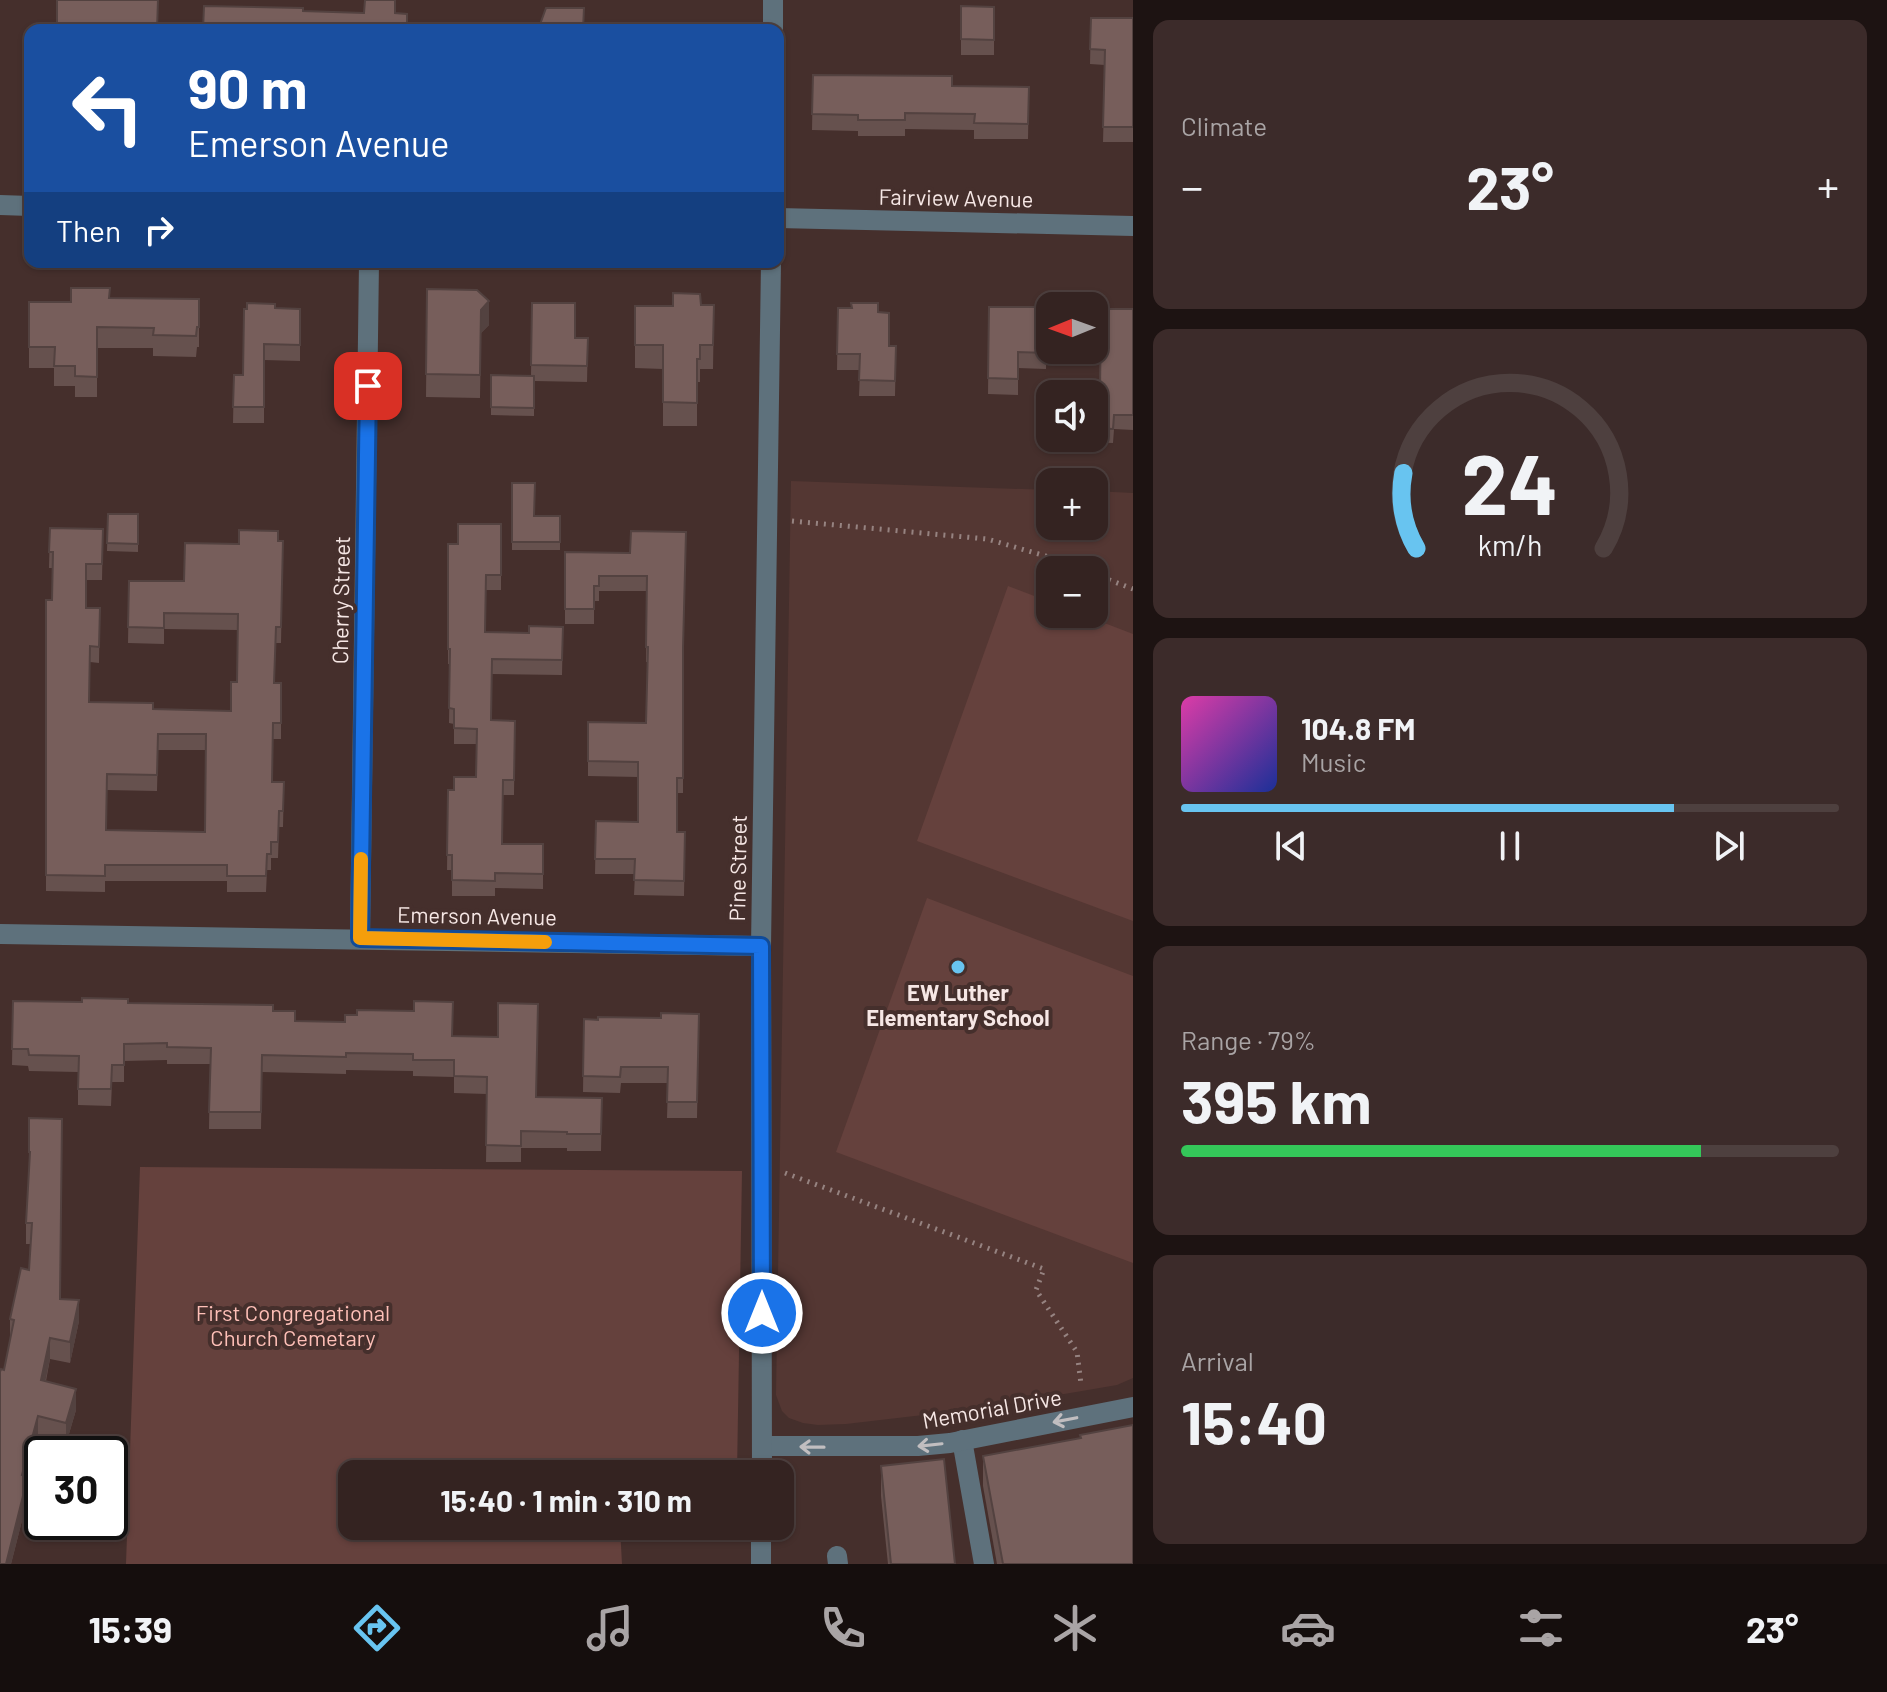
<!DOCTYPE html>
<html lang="en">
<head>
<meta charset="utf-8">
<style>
  body { margin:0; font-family:Barlow,sans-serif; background:#3c2b2a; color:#f1f3f6; height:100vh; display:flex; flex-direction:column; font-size:30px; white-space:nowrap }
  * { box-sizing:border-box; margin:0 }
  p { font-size:26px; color:#a9a4a5 }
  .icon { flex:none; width:44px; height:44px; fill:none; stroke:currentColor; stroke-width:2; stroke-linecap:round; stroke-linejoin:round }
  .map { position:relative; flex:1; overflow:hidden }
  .drawer { display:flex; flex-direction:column; gap:20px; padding:20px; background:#1d1312; width:754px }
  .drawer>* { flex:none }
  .banner { position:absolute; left:24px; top:24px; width:760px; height:244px; border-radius:16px; box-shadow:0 2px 6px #0004,0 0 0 2px #4e403f; background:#1a4fa0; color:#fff; overflow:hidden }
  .needle { width:52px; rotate:269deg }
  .buttons { position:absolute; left:1036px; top:292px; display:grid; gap:16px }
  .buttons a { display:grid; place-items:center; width:72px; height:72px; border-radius:16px; background:#342321; box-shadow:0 2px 6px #0004,0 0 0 2px #4e403f; font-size:40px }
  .speed { position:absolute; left:24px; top:1436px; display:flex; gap:16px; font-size:40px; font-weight:700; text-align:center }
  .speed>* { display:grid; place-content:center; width:104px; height:104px; border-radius:50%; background:#342321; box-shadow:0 2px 6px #0004,0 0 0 2px #4e403f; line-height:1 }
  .speed .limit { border:4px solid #111; border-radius:12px; background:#fff; color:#111 }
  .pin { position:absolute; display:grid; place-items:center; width:68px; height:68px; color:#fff; margin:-34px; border-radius:16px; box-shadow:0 4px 12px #0006 }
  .me { position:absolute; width:88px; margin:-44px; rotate:0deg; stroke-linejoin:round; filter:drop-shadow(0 0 6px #0008) }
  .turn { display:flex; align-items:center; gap:28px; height:168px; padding:0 32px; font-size:36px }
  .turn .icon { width:104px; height:104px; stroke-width:2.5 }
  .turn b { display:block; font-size:56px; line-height:68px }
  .then { display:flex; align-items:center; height:76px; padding:0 32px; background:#0003; gap:16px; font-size:30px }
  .big { font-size:60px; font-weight:700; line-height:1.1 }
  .drawer .tile { flex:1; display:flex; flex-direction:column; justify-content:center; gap:12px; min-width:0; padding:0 28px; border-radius:16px; background:#3c2b2a }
  .drawer .dial { align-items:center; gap:0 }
  .dial svg { height:208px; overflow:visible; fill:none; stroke:#4e403f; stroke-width:7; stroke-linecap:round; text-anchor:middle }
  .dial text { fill:#f1f3f6; stroke:none }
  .song { display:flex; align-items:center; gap:24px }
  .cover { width:96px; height:96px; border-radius:12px; background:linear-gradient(135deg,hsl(320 70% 55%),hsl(230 70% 35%)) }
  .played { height:8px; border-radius:4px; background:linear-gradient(90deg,#68c4f0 75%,#4e403f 75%) }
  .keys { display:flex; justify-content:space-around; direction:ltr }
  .heat { display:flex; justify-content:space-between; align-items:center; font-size:44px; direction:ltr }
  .charge { height:12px; border-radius:6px; background:linear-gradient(90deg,#34c759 79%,#4e403f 0) }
  .trip { position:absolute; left:338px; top:1460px; width:456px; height:80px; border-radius:16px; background:#342321; box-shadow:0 2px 6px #0004,0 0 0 2px #4e403f; font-weight:700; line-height:80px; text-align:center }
  .dock { display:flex; height:128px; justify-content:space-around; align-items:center; background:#150e0d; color:#a9a4a5 }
  .dock .icon { width:56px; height:56px }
  .dock .on { color:#68c4f0 }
  .dock b { font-size:36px; color:#f1f3f6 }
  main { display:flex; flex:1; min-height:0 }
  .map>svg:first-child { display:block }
  .built { fill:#543733; fill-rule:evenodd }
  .green { fill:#65413d }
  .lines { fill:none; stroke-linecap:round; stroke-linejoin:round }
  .path { stroke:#968381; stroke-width:5; stroke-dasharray:2 6; stroke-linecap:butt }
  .minor { stroke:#5e717c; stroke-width:20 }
  .wall { fill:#66514e; fill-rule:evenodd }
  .shaded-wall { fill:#534240 }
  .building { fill:#775e5b; stroke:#534240; stroke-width:2; fill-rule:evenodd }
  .oneway { stroke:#c1bec0 }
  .route-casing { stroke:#114b97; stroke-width:20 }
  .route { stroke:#1a73e8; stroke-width:14 }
  .slow { stroke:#f59e0b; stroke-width:14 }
  .poi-dot { fill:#68c4f0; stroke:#452f2c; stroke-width:3 }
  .labels { text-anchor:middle; stroke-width:8; stroke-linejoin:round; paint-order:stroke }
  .street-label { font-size:22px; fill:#f6e7e5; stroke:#452f2c }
  .poi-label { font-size:22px; font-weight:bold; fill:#f6e7e5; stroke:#452f2c }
  .park-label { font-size:22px; fill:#febfb7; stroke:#452f2c }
</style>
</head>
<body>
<main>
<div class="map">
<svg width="1133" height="1564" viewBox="0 0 1133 1564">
  <rect width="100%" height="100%" fill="#452f2c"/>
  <!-- built -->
  <path class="built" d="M 791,481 L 1050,490 L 1050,526 L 1094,526 L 1094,491 L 1133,493 L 1133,1378 L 1117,1385 L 983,1408 L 846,1424 L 818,1425 L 803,1423 L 789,1418 L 782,1411 L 776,1395 ZM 1050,570 L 1094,570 L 1094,614 L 1050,614 Z"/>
  <!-- green -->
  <g class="green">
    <path d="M 1008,586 L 1050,602 L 1050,614 L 1081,614 L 1133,634 L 1133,921 L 917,841 Z"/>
    <path d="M 927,898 L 1133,976 L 1133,1263 L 836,1152 Z"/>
    <path d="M 140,1167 L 742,1171 L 737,1474 L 352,1474 L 352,1526 L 622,1526 L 620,1527 L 622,1564 L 126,1564 Z"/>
  </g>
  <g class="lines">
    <!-- path -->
    <g class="path">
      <path d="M 792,521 L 987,539 L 1056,559 L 1084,570"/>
      <path d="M 1094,574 L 1133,589"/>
      <path d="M 785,1173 L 1044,1269 L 1036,1290 L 1077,1352 L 1081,1384"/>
    </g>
    <!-- minor -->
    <g class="minor">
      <path d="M 773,30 L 773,0"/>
      <path d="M 0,205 L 30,206"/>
      <path d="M 778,218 L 1133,226"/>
      <path d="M 0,934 L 761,946"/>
      <path d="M 360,938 L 369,262"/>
      <path d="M 962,1440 L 984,1564"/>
      <path d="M 762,1446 L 918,1446 L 950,1443 L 1133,1407"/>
      <path d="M 762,1474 L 761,946 L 771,262"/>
      <path d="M 837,1556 L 838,1564"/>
      <path d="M 761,1564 L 761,1526"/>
    </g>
  </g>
  <!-- wall -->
  <g class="wall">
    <path d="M 961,6 L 994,7 L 994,55 L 961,55 Z"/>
    <path d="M 1091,18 L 1133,18 L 1133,142 L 1103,142 L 1105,65 L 1090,64 Z"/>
    <path d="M 813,75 L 952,86 L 1029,87 L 1028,139 L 974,139 L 974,130 L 905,129 L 905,136 L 858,136 L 858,131 L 812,130 Z"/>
    <path d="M 427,289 L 489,325 L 481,333 L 480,398 L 426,397 Z"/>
    <path d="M 109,298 L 199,299 L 199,347 L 197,347 L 196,357 L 153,356 L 153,348 L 97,348 L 97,397 L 75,397 L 75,386 L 54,386 L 54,368 L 29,368 L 29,302 L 71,302 Z"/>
    <path d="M 532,303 L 575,338 L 588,338 L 587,382 L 534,381 L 534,416 L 491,415 L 491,375 L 531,376 Z"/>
    <path d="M 714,305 L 713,369 L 700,369 L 700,382 L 697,382 L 697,426 L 663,426 L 663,369 L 635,368 L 635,306 Z"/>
    <path d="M 989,307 L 1047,307 L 1046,369 L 1018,368 L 1018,395 L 988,394 Z"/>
    <path d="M 275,308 L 300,309 L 300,361 L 264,360 L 264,423 L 233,423 L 234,375 L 243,375 Z"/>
    <path d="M 838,308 L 878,312 L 889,346 L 896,346 L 895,396 L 859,396 L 860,370 L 837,370 Z"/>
    <path d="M 1133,309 L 1133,430 L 1114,429 L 1113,443 L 1084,442 L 1084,438 L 1094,438 L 1094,394 L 1100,391 Z"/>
    <path d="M 512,483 L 534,516 L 560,516 L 560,550 L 512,550 Z"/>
    <path d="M 108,514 L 138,514 L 138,552 L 107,551 Z"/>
    <path d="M 501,524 L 501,590 L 486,590 L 485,632 L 529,633 L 563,627 L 562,675 L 492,674 L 491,720 L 515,721 L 514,795 L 503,795 L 503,844 L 543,844 L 543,889 L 495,888 L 495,896 L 452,896 L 452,870 L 447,870 L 448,790 L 454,790 L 476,777 L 476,744 L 454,744 L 454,724 L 449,723 L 450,664 L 448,664 L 448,544 L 458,544 Z"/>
    <path d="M 50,528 L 103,529 L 102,580 L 86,580 L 86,608 L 100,608 L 99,663 L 90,662 L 89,702 L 153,709 L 231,711 L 237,682 L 238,630 L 164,629 L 164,644 L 128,643 L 129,581 L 184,581 L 239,544 L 283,541 L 281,643 L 276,643 L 274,683 L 281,683 L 281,739 L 273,739 L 272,782 L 284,782 L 283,827 L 279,827 L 278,858 L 271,858 L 271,870 L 267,870 L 266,892 L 227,892 L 227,881 L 105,881 L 105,892 L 46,891 L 46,600 L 52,600 L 53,568 L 49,568 ZM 158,750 L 206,750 L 205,832 L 107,830 L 107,790 L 157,791 Z"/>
    <path d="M 631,531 L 683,662 L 683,793 L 677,793 L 677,832 L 685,832 L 684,896 L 634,895 L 635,874 L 595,874 L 596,821 L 638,822 L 638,777 L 588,776 L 588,722 L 646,723 L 648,662 L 646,662 L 647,591 L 599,591 L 599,601 L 594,601 L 594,624 L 565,624 L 565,552 L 630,553 Z"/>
    <path d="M 13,1001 L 128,1003 L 273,1011 L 295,1021 L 453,1036 L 536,1097 L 602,1098 L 601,1151 L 567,1151 L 567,1148 L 521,1148 L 521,1162 L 486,1162 L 487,1094 L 454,1093 L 454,1077 L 413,1076 L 413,1071 L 346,1070 L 346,1074 L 262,1072 L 261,1129 L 209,1129 L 210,1064 L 167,1064 L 167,1060 L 124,1061 L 124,1082 L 112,1082 L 111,1106 L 78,1105 L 78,1072 L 29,1071 L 28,1066 L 12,1065 Z"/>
    <path d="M 699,1014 L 697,1118 L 667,1118 L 668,1083 L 621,1083 L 620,1093 L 583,1092 L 584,1019 L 661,1018 Z"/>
    <path d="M 29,1118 L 61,1299 L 79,1321 L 70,1363 L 50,1359 L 46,1381 L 76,1410 L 66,1444 L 38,1437 L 28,1476 L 28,1497 L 11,1564 L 0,1564 L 4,1370 L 10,1340 L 10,1319 L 29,1270 L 30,1244 L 26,1244 L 26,1223 L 29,1173 Z"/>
    <path d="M 1080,1438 L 1133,1564 L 997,1564 L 983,1486 L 983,1456 Z"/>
    <path d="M 881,1466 L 955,1564 L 888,1564 L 881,1496 Z"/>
  </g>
  <!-- shaded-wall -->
  <g class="shaded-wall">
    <path d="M 489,301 L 489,325 L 481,333 L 480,398 L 481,310 Z"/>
    <path d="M 79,1300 L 79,1321 L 70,1363 L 70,1342 Z"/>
    <path d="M 50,1338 L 50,1359 L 41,1401 L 41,1380 Z"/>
    <path d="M 76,1389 L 76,1410 L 66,1444 L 66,1423 Z"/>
    <path d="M 38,1416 L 38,1437 L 22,1496 L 22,1475 Z"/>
    <path d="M 28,1476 L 28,1497 L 11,1564 L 6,1564 Z"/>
  </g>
  <!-- building -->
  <g class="building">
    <path d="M 57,0 L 158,0 L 157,30 L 57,30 Z"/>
    <path d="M 365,0 L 395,0 L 395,13 L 407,14 L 407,23 L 433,23 L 433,30 L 203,30 L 204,6 L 303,8 L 303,11 L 364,13 Z"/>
    <path d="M 961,6 L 994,7 L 994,40 L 961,39 Z"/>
    <path d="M 546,8 L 584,8 L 583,30 L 538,30 Z"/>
    <path d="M 1091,18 L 1133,18 L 1133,127 L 1103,127 L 1105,50 L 1090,49 Z"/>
    <path d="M 813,75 L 952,76 L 952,86 L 1029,87 L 1028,124 L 974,123 L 975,114 L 905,113 L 905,120 L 858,120 L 858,115 L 812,114 Z"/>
    <path d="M 71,288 L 110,288 L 109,298 L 199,299 L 199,327 L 197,327 L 196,336 L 153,335 L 154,328 L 97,327 L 97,377 L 75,376 L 75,366 L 54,366 L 55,347 L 29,347 L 29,302 L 71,302 Z"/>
    <path d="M 427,289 L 477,290 L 489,301 L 481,310 L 480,375 L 426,374 Z"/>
    <path d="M 673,293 L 700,294 L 701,305 L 714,305 L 713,345 L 700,345 L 700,359 L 697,359 L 697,403 L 663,402 L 663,345 L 635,345 L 635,306 L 673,306 Z"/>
    <path d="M 247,303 L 275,304 L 275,308 L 300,309 L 300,345 L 264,344 L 264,407 L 233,407 L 234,375 L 243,375 L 244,309 L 247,309 Z"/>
    <path d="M 532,303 L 575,303 L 575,338 L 588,338 L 587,366 L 531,365 Z"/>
    <path d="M 851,303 L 878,303 L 878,312 L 889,313 L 889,346 L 896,346 L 895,381 L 859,380 L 860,354 L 837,354 L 838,308 L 852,308 Z"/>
    <path d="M 989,307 L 1047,307 L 1046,353 L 1018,352 L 1018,379 L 988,378 Z"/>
    <path d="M 1101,309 L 1133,309 L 1133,415 L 1114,415 L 1113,429 L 1094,428 L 1094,394 L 1084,394 L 1084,391 L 1100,391 Z"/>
    <path d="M 491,375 L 534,376 L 534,408 L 491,407 Z"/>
    <path d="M 512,483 L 535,483 L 534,516 L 560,516 L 560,542 L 512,542 Z"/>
    <path d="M 108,514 L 138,514 L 138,544 L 107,543 Z"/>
    <path d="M 458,524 L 501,524 L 501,575 L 486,575 L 485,632 L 529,633 L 529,626 L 563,627 L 562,660 L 492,659 L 491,720 L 515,721 L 514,780 L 503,780 L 502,844 L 543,844 L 543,874 L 495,873 L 495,881 L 452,880 L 452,855 L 447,855 L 448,790 L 454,790 L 454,777 L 476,777 L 477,729 L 454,728 L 454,709 L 449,708 L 450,649 L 448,649 L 448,544 L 458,544 Z"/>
    <path d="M 50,528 L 103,529 L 102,564 L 86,564 L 86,608 L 100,608 L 99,647 L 90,646 L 89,702 L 153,703 L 153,709 L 231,711 L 231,682 L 237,682 L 238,614 L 164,613 L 164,628 L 128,627 L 129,581 L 184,581 L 185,543 L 239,544 L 239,530 L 278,531 L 278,541 L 283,541 L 281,627 L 276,627 L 274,683 L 281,683 L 281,723 L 273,723 L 272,782 L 284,782 L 283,811 L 279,811 L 278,842 L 271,842 L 271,854 L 267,854 L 266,876 L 227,876 L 227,865 L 105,865 L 105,876 L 46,875 L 46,600 L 52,600 L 53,552 L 49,552 ZM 158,734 L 206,734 L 205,832 L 106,830 L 107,774 L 157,775 Z"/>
    <path d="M 631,531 L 686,532 L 683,648 L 683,778 L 677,778 L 677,832 L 685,832 L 684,881 L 634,880 L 635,859 L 595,859 L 596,821 L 638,822 L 638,762 L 588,761 L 588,722 L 646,723 L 648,647 L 646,647 L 647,576 L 599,576 L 599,586 L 594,586 L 594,609 L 565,609 L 565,552 L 630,553 Z"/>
    <path d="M 82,998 L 128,999 L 128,1003 L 273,1005 L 273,1011 L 295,1011 L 295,1021 L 345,1022 L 345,1015 L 357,1015 L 357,1010 L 414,1011 L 414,1001 L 453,1002 L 452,1036 L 498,1037 L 498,1003 L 538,1004 L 536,1097 L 602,1098 L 601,1134 L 567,1134 L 567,1132 L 521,1131 L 521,1146 L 486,1145 L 487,1077 L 454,1076 L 454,1060 L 413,1060 L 413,1054 L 346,1053 L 346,1057 L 262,1055 L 261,1112 L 209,1112 L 211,1048 L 167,1047 L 167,1043 L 124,1044 L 124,1065 L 112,1065 L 111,1089 L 78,1089 L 79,1056 L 29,1055 L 28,1049 L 12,1049 L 13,1001 L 82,1002 Z"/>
    <path d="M 661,1013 L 699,1014 L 697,1102 L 667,1102 L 668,1067 L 621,1067 L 620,1077 L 583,1076 L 584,1019 L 598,1020 L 598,1017 L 661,1018 Z"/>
    <path d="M 29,1118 L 62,1119 L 60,1299 L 79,1300 L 70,1342 L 50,1338 L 41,1380 L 76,1389 L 66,1423 L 38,1416 L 22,1475 L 28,1476 L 6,1564 L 0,1564 L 0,1372 L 1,1369 L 4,1370 L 14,1320 L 10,1319 L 21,1268 L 29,1270 L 32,1223 L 26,1223 L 30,1152 L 29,1152 Z"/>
    <path d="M 1133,1425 L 1133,1564 L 1003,1564 L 983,1456 L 1081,1438 L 1080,1435 Z"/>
    <path d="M 944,1459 L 955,1564 L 891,1564 L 881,1466 Z"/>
  </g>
  <!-- one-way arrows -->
  <defs><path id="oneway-shaft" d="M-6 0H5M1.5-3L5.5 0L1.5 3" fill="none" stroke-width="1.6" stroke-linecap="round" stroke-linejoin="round" transform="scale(2)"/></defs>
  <g class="oneway">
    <use href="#oneway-shaft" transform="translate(1065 1420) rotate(169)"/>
    <use href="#oneway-shaft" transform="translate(930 1445) rotate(174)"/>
    <use href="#oneway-shaft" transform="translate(812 1447) rotate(-179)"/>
  </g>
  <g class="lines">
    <!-- route casing -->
    <g class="route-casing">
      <path id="route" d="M 368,386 L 360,938 L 761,946 L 762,1313"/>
    </g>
    <!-- route -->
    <use href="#route" class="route"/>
    <!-- slow -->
    <path class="slow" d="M 361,859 L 360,938 L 545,942"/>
  </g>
  <!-- markers -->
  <circle class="poi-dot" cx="958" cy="967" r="8"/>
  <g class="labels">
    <!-- street labels -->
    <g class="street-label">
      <text transform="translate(956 198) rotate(1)" y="8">Fairview Avenue</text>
      <text transform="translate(341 600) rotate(-89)" y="8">Cherry Street</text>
      <text transform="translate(738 868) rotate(-89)" y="8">Pine Street</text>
      <text transform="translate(477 916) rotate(1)" y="8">Emerson Avenue</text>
      <text transform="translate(992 1409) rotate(-10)" y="8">Memorial Drive</text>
    </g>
    <!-- poi labels -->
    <g class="poi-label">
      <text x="958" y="1001">EW Luther<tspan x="958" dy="25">Elementary School</tspan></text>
    </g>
    <!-- park labels -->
    <g class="park-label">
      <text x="293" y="1321">First Congregational<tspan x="293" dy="25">Church Cemetary</tspan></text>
    </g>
  </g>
</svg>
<div class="buttons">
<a><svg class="needle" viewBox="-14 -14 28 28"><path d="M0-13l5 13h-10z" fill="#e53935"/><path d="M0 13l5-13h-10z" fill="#a9a4a5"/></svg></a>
<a><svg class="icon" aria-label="sound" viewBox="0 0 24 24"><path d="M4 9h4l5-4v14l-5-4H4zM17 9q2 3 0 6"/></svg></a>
<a>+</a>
<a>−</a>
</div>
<div class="speed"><div class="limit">30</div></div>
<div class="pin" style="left:368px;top:386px;background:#d93025"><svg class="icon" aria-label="arrive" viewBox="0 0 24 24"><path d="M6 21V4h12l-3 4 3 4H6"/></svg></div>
<svg class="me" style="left:762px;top:1313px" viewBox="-20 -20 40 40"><circle r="17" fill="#1a73e8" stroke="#fff" stroke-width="3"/><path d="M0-11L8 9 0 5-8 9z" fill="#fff"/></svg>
<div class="trip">15:40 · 1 min · 310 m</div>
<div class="banner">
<div class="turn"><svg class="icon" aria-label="left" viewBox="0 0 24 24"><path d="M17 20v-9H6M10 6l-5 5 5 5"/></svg><div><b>90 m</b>Emerson Avenue</div></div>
<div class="then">Then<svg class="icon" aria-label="right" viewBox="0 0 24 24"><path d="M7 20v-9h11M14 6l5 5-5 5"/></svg></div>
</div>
</div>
<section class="drawer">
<div class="tile"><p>Climate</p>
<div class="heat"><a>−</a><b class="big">23°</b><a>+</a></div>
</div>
<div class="tile dial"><svg viewBox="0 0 100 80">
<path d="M14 69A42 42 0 1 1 86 69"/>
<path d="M14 69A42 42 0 0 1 9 40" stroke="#68c4f0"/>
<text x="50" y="56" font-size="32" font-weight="700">24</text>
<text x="50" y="72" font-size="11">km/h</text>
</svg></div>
<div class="tile">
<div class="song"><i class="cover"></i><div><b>104.8 FM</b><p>Music</p></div></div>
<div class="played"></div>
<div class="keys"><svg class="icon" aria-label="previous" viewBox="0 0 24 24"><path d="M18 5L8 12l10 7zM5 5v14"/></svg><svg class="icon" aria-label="pause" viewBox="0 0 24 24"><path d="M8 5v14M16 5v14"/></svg><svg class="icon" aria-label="next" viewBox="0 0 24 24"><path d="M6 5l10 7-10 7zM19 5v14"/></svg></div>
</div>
<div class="tile"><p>Range · 79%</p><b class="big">395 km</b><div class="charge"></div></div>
<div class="tile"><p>Arrival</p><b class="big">15:40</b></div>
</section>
</main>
<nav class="dock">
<b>15:39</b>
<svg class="icon on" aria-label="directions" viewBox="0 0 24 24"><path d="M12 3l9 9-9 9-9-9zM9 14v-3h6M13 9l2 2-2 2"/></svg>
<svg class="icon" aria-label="music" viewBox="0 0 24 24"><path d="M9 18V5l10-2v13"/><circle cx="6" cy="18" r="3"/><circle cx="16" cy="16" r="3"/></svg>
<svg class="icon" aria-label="phone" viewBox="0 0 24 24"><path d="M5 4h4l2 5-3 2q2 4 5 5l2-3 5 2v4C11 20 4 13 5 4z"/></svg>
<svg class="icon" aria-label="climate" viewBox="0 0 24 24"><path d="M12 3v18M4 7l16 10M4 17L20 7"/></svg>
<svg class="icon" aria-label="car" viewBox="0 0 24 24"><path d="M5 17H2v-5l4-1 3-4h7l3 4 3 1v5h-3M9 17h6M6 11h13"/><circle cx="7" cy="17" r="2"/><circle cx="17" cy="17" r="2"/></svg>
<svg class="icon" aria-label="filters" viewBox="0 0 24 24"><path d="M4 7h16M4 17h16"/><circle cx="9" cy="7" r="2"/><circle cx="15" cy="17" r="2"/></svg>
<b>23°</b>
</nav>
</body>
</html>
